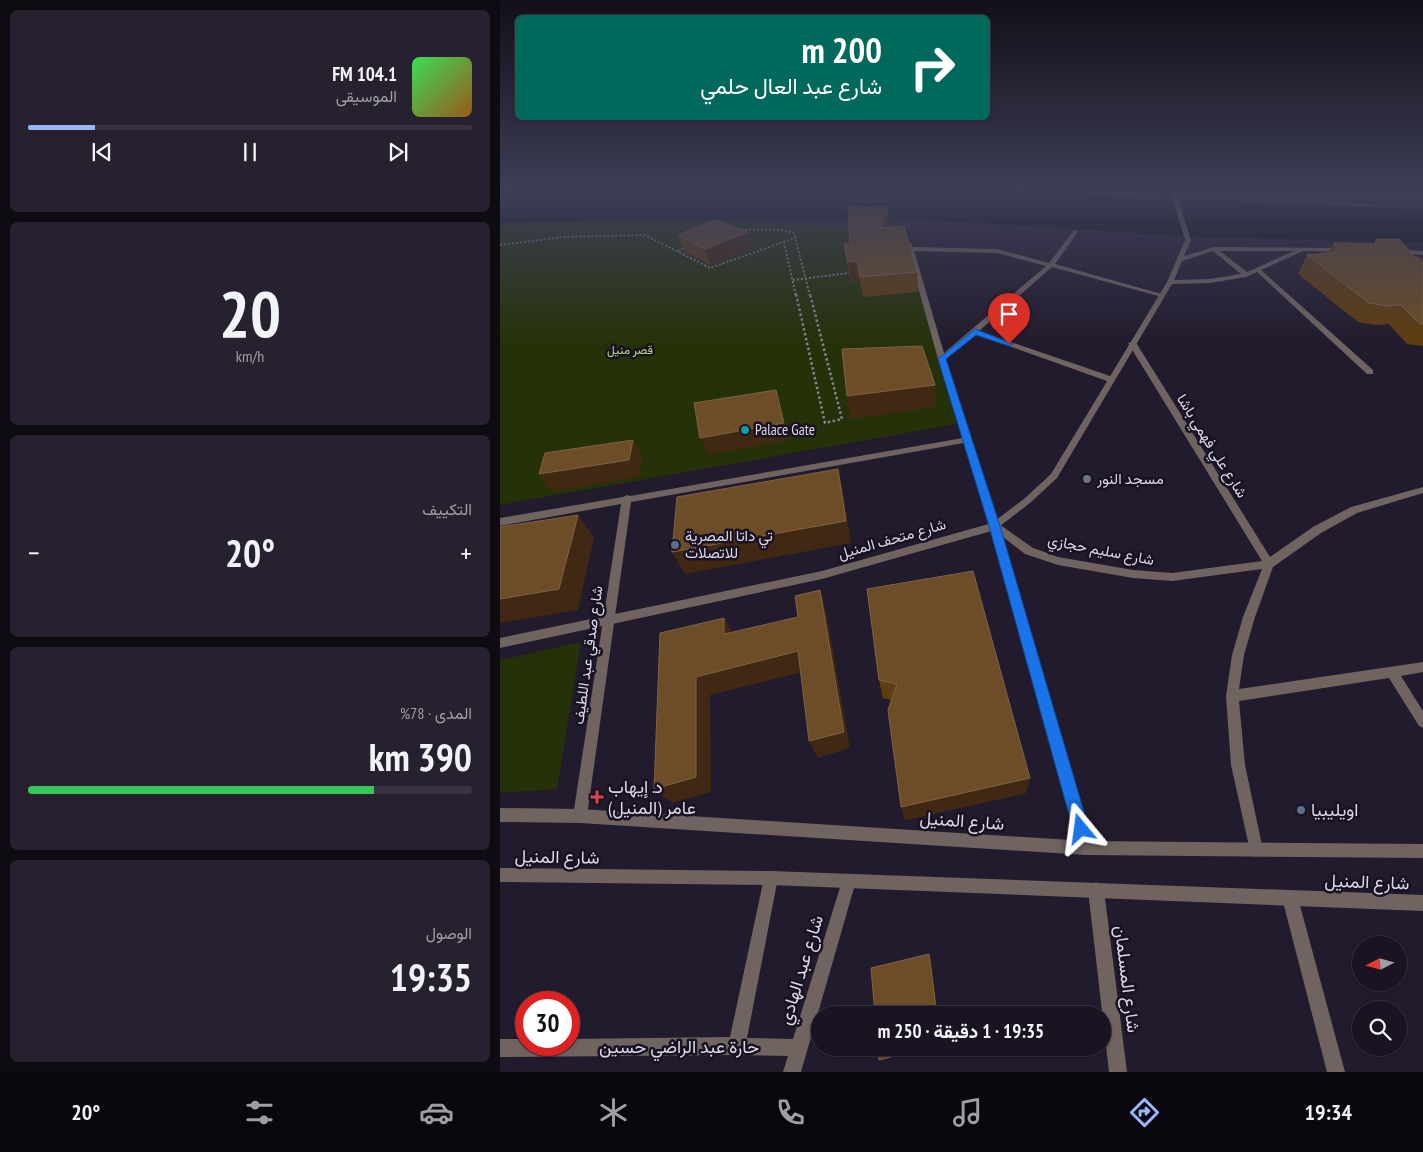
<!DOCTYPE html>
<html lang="ar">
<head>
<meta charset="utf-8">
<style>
  body { margin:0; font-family:"PT Sans Narrow",Vazirmatn,sans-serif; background:#27212f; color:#f1f3f6; direction:rtl; height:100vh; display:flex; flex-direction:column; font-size:19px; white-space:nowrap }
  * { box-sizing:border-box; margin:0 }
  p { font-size:16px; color:#9f9ea5 }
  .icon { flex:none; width:28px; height:28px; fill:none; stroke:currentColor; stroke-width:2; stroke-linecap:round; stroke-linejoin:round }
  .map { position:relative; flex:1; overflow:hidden; direction:ltr }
  .sheet { display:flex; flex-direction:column; gap:10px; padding:10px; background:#0e0b13; width:500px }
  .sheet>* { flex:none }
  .guide { position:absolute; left:15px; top:15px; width:475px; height:105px; border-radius:8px; box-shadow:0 1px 4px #0004,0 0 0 1px #383340; direction:rtl; background:#00695c; color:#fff; overflow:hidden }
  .needle { width:32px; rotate:264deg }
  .controls { position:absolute; left:852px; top:936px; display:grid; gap:10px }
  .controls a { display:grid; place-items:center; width:55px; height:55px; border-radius:50%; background:#1a1422; box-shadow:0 1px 4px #0004,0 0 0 1px #383340; font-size:25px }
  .speed { position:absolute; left:15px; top:991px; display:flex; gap:10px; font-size:25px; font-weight:700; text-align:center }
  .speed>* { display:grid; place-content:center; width:65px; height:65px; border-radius:50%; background:#1a1422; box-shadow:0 1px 4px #0004,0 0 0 1px #383340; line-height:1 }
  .speed .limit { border:8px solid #d22; background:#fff; color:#111 }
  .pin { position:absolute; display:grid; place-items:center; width:42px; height:42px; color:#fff; margin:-51px -21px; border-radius:50% 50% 50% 0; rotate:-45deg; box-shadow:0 0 5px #0007 }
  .pin .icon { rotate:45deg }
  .me { position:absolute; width:55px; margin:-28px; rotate:344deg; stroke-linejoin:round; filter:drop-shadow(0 0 4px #0008) }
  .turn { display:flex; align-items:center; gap:18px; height:105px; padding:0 25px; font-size:22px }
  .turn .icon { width:65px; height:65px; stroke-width:2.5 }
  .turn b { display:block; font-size:35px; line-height:42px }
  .big { font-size:38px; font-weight:700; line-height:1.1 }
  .sheet .tile { flex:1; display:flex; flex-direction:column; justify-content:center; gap:8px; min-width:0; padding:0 18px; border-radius:8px; background:#27212f }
  .sheet .dial { align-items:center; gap:0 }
  .dial b { font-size:65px; line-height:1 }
  .song { display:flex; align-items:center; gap:15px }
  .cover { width:60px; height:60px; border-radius:8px; background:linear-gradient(135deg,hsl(130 70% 55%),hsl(30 70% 35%)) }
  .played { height:5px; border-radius:2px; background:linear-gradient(90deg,#98b5fd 15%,#383340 15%) }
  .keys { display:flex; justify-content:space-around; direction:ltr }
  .heat { display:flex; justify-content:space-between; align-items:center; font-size:28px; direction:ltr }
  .charge { height:8px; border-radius:4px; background:linear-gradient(90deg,#34c759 78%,#383340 0) }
  .trip { position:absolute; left:311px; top:1006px; width:300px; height:50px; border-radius:25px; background:#1a1422; box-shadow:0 1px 4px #0004,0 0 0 1px #383340; font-weight:700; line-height:50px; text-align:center; direction:rtl }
  .tab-bar { display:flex; height:80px; justify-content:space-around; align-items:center; background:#0a080e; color:#9f9ea5 }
  .tab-bar .icon { width:35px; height:35px }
  .tab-bar .on { color:#98b5fd }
  .tab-bar b { font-size:22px; color:#f1f3f6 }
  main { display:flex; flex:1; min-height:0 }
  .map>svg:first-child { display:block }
  .green { fill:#253209 }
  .water { fill:#010b0b }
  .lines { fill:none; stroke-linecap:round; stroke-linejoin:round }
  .path-far1 { stroke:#888291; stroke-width:2; stroke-dasharray:2 2; stroke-linecap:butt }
  .path { stroke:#888291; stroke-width:2.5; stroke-dasharray:2.5 2.5; stroke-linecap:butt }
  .service { fill:#706461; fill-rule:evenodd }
  .minor { fill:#706461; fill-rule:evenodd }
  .tertiary { fill:#706461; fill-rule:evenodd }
  .tertiary-bridge { stroke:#706461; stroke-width:5.5 }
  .wall { fill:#5f3d10 }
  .shaded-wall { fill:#412812 }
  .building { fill:#6c4d27; stroke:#7e6345 }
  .route { fill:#1a73e8; stroke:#114b97 }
  .culture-dot { fill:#0f9aa8; stroke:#191223; stroke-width:2 }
  .worship-dot { fill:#6b7280; stroke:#191223; stroke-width:2 }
  .service-dot { fill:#5c6f8a; stroke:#191223; stroke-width:2 }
  .health-dot { fill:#e0444e; stroke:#191223; stroke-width:2 }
  .labels { text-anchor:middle; stroke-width:5; stroke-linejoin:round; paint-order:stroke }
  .far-park-label { font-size:12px; fill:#b6d97b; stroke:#191223 }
  .poi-label { font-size:15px; fill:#ddd8e5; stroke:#191223; text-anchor:start }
  .street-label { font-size:15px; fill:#ddd8e5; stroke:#191223 }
  .near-poi-label { font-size:18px; fill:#ddd8e5; stroke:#191223; text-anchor:start }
  .near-street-label { font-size:18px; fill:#ddd8e5; stroke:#191223 }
</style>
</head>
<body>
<main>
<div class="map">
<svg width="923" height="1072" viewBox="0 0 923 1072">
  <rect width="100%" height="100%" fill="#221b2d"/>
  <!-- green -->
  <g class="green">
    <path d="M 145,220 L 402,227 L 457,424 L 0,505 L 0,224 Z"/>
    <path d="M 81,642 L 57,789 L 0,793 L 0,660 Z"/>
  </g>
  <!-- water -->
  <path class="water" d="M 0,194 L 586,194 L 767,199 L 923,208 L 923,243 L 704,237 L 391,218 L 53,221 L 0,223 Z"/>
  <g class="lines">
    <!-- path-far1 -->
    <g class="path-far1">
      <path d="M 586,194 L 663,196"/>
      <path d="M 687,197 L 923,208"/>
      <path d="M 237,230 L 281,230 L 294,233 L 310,296"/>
      <path d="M 284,242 L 296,296"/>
      <path d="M 0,245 L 64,237 L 145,235 L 210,268 L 295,238"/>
      <path d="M 178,251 L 187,247"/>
      <path d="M 293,280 L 349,273"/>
    </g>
    <!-- path -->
    <path class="path" d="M 296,294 L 325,423 L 342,419 L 310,294"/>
    <!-- service -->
    <path class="service" d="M 756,269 L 760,269 L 873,370 L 873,374 L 867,374 L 756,271 Z"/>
    <!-- minor -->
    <g class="minor">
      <path d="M 575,230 L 578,232 L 555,264 L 665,295 L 662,297 L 552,267 L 479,331 L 613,377 L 613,381 L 607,381 L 475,334 L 446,359 L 499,524 L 533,548 L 558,557 L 633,570 L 672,573 L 762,561 L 628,343 L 635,341 L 770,557 L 813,527 L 851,507 L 923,487 L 923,493 L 857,513 L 821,533 L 773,567 L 755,617 L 744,655 L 739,689 L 923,662 L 923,672 L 901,676 L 923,711 L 923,728 L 919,726 L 889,678 L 739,701 L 745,765 L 763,850 L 761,855 L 756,857 L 751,855 L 731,765 L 726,696 L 732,655 L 743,617 L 762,569 L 672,581 L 633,578 L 558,565 L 525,554 L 503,537 L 593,848 L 591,853 L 586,855 L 581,853 L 490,526 L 464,443 L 131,502 L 87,816 L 85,821 L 80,823 L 75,821 L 73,816 L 121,504 L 0,526 L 0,518 L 123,497 L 127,495 L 130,496 L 463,438 L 438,359 L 406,244 L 411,243 L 413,247 L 497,249 L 549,263 L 573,231 ZM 414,251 L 497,253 L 546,266 L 444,353 Z"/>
      <path d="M 271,871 L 276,873 L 278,878 L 247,1038 L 293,1039 L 342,881 L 344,876 L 349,874 L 354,876 L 356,881 L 301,1072 L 283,1072 L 288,1056 L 237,1055 L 0,1057 L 0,1039 L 26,1039 L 26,1045 L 69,1045 L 69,1039 L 230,1037 L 264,878 L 266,873 Z"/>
      <path d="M 596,882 L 601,885 L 604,890 L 627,1072 L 609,1072 L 588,890 L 591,885 Z"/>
      <path d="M 790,890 L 795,893 L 798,898 L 845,1072 L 827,1072 L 782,898 L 785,893 Z"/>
    </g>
    <!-- tertiary -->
    <g class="tertiary">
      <path d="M 688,238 L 691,240 L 684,256 L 714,247 L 842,248 L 845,250 L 842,252 L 803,251 L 746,277 L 710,283 L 672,284 L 557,478 L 530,503 L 495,530 L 322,579 L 0,648 L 0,638 L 322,571 L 492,523 L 524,499 L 551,474 L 667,282 L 685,240 ZM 713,251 L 741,274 L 710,279 L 674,280 L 682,261 ZM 720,251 L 794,251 L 747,272 Z"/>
      <path d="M 899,250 L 923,251 L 923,255 L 897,253 L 897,251 Z"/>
      <path d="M 0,808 L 80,809 L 586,841 L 923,844 L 923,858 L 586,855 L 80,823 L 0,822 Z"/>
      <path d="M 0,868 L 271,871 L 923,895 L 923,911 L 271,885 L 0,882 Z"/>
    </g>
    <!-- tertiary-bridge -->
    <path class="tertiary-bridge" d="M 674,195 L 688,240"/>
  </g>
  <!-- wall -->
  <g class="wall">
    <path d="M 390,227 L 417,272 L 418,292 L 363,297 L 360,281 L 351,282 L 347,264 L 344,244 L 350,244 Z"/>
    <path d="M 247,232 L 251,248 L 210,265 L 184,251 L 178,235 Z"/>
    <path d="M 876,239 L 921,260 L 923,257 L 923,346 L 907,344 L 889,324 L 876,325 L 858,322 L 798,274 L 807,255 L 829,253 L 834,243 L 874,244 Z"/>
    <path d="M 367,589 L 526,793 L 405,820 L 391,700 L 383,698 L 379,680 Z"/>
  </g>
  <!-- shaded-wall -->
  <g class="shaded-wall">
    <path d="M 388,208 L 390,226 L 381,228 Z"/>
    <path d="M 247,232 L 251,248 L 210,265 L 205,249 Z"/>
    <path d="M 357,261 L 360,281 L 351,282 L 348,262 Z"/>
    <path d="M 435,385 L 436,407 L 351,419 L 347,396 Z"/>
    <path d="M 276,390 L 289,440 L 208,455 L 200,438 Z"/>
    <path d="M 133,440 L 142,457 L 139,477 L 52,492 L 39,474 Z"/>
    <path d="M 338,469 L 343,492 L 351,543 L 185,574 L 172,552 Z"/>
    <path d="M 78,515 L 94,537 L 78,610 L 0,623 L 0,599 Z"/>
    <path d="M 320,590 L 326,611 L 350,748 L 318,758 L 309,741 Z"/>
    <path d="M 224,618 L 235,638 L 224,634 Z"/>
    <path d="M 298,651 L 306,671 L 210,695 L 211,792 L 172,803 L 154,789 L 196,677 Z"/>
    <path d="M 530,778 L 526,793 L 405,820 L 401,807 Z"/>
    <path d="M 429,954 L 431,958 L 438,1015 L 437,1015 Z"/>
  </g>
  <!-- building -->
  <g class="building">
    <path d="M 348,207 L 388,208 L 381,228 L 404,226 L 417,272 L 360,277 L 357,261 L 348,262 L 344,244 L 350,244 Z"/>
    <path d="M 215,220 L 247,232 L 205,249 L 178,235 Z"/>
    <path d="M 876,239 L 899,239 L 916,258 L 918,257 L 923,263 L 923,324 L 920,324 L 901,305 L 887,306 L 869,303 L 807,255 L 838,252 L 834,243 L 876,244 Z"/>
    <path d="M 422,346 L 435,385 L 347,396 L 342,349 Z"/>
    <path d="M 276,390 L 284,423 L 200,438 L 194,403 Z"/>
    <path d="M 133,440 L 129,460 L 39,474 L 45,453 Z"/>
    <path d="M 338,469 L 346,521 L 172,552 L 177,497 Z"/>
    <path d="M 78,515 L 59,589 L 0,599 L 0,527 Z"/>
    <path d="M 473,571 L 530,778 L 401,807 L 388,710 L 397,684 L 379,680 L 367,589 Z"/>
    <path d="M 320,590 L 344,732 L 309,741 L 298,651 L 196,677 L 196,777 L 154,789 L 160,633 L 224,618 L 224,634 L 298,617 L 295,596 Z"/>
    <path d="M 429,954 L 437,1015 L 375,1015 L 371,968 Z"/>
    <path d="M 378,1048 L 426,1048 L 379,1060 Z"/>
  </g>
  <!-- sky -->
  <linearGradient id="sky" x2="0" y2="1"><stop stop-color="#130f19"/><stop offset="0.56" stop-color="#3e3f57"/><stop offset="1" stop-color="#3e3f57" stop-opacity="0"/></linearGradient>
  <rect width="923" height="344" fill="url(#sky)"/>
  <!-- route -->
  <path class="route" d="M 475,329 L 513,344 L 509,346 L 476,335 L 446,359 L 500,526 L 589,829 L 587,835 L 581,837 L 575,835 L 573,829 L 489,526 L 438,359 Z"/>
  <!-- markers -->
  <circle class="culture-dot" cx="245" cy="430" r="5"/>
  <circle class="worship-dot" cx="587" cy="479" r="5"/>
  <g class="service-dot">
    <circle cx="175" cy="545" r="5"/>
    <circle cx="801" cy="810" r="5"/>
  </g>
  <path class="health-dot" d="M94.5 789.5h5v5h5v5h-5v5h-5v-5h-5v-5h5z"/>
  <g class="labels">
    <!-- far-park labels -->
    <g class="far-park-label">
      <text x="130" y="354">قصر منيل</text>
    </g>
    <!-- poi labels -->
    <g class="poi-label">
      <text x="255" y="435">Palace Gate</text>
      <text x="597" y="484">مسجد النور</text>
      <text x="185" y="541">تي داتا المصرية<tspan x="185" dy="17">للاتصلات</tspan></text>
    </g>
    <!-- street labels -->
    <g class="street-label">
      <text transform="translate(712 446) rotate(58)" y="5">شارع علي فهمي باشا</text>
      <text transform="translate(392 539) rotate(-16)" y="5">شارع متحف المنيل</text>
      <text transform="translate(601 550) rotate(11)" y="5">شارع سليم حجازي</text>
      <text transform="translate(88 655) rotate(-82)" y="5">شارع صدقي عبد اللطيف</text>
    </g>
    <!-- near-poi labels -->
    <g class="near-poi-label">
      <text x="108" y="793">د. إيهاب<tspan x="108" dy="21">عامر (المنيل)</tspan></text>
      <text x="811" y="816">اويليبيا</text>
    </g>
    <!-- near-street labels -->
    <g class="near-street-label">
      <text transform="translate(462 821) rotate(4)" y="6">شارع المنيل</text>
      <text transform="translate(57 857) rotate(1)" y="6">شارع المنيل</text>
      <text transform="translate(867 882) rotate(2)" y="6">شارع المنيل</text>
      <text transform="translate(301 970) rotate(-73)" y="6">شارع عبد الهادي</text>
      <text transform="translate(627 979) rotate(83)" y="6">شارع المسلمان</text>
      <text x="179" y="1053">حارة عبد الراضي حسين</text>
    </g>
  </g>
</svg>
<div class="controls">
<a><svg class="needle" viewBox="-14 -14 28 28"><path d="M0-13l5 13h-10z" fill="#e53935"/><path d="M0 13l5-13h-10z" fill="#9f9ea5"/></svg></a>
<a><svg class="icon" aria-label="search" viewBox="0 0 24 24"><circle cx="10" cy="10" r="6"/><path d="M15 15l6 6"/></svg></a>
</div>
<div class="speed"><div class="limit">30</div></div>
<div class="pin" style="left:509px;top:344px;background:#d93025"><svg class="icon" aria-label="arrive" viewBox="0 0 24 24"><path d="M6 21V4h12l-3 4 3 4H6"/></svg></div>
<svg class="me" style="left:581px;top:829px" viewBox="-20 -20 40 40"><path d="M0-17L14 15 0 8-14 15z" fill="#1a73e8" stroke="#fff" stroke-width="4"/></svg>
<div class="trip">19:35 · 1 دقيقة · 250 m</div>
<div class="guide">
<div class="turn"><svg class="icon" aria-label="right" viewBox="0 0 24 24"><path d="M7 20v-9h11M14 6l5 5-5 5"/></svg><div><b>200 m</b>شارع عبد العال حلمي</div></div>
</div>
</div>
<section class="sheet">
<div class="tile">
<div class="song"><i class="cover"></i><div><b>104.1 FM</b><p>الموسيقى</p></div></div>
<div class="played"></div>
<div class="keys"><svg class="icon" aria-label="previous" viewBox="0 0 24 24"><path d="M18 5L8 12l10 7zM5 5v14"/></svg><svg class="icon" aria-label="pause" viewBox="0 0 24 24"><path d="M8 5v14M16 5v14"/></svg><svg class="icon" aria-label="next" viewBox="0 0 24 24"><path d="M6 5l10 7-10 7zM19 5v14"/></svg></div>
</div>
<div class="tile dial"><b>20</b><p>km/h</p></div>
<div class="tile"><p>التكييف</p>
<div class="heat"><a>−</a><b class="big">20°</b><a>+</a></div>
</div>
<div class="tile"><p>المدى · 78%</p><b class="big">390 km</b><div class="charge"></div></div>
<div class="tile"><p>الوصول</p><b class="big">19:35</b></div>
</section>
</main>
<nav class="tab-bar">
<b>19:34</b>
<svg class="icon on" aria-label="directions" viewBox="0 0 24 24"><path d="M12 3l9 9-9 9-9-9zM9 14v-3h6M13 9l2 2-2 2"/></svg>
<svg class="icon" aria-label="music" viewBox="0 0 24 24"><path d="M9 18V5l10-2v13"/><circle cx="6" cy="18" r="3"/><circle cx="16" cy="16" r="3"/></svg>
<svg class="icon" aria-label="phone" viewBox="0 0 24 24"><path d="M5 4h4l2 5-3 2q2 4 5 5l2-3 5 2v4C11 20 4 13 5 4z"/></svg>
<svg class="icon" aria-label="climate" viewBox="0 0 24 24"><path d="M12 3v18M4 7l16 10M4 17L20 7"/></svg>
<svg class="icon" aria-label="car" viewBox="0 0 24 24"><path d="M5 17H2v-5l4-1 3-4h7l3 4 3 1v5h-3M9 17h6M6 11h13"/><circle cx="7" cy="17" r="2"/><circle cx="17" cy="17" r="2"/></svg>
<svg class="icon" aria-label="filters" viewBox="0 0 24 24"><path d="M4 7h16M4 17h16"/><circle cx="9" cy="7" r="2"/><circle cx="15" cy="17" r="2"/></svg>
<b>20°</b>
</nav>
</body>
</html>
